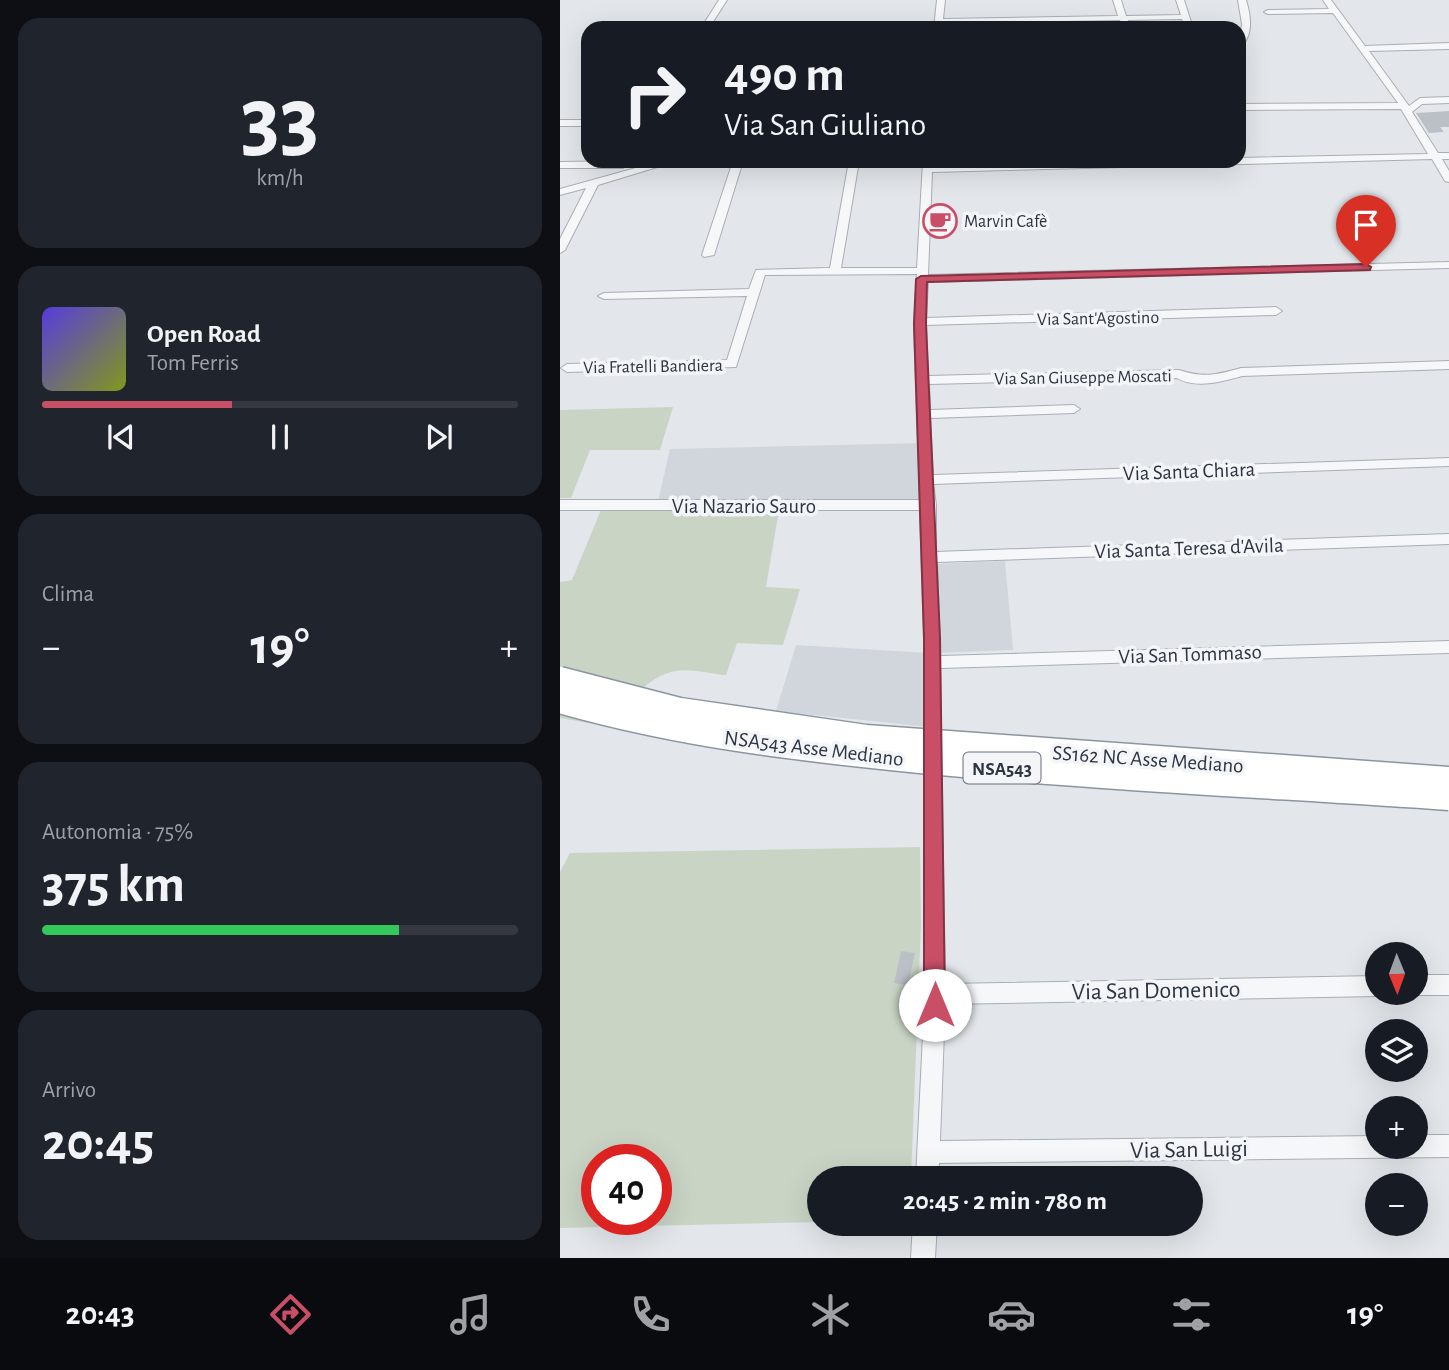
<!DOCTYPE html>
<html lang="it">
<head>
<meta charset="utf-8">
<style>
  body { margin:0; font-family:"Alegreya Sans",sans-serif; background:#20242c; color:#f1f3f6; height:100vh; display:flex; flex-direction:column; font-size:26px; white-space:nowrap }
  * { box-sizing:border-box; margin:0 }
  p { font-size:23px; color:#9ea1a6 }
  .icon { flex:none; width:38px; height:38px; fill:none; stroke:currentColor; stroke-width:2; stroke-linecap:round; stroke-linejoin:round }
  .map { position:relative; flex:1; overflow:hidden }
  .panel { display:flex; flex-direction:column; gap:18px; padding:18px; background:#0d0f14; width:560px }
  .panel>* { flex:none }
  .top-card { position:absolute; left:21px; top:21px; width:665px; height:147px; border-radius:21px; box-shadow:0 7px 28px #0002; background:#171b24; color:#f1f3f6; overflow:hidden }
  .needle { width:46px; rotate:179deg }
  .buttons { position:absolute; left:805px; top:942px; display:grid; gap:14px }
  .buttons a { display:grid; place-items:center; width:63px; height:63px; border-radius:50%; background:#171b24; box-shadow:0 7px 28px #0002; font-size:35px }
  .speed { position:absolute; left:21px; top:1144px; display:flex; gap:14px; font-size:35px; font-weight:700; text-align:center }
  .speed>* { display:grid; place-content:center; width:91px; height:91px; border-radius:50%; background:#171b24; box-shadow:0 7px 28px #0002; line-height:1 }
  .speed .limit { border:10px solid #d22; background:#fff; color:#111 }
  .pin { position:absolute; display:grid; place-items:center; width:60px; height:60px; color:#fff; margin:-72px -30px; border-radius:50% 50% 50% 0; rotate:-45deg; box-shadow:0 0 7px #0007 }
  .pin .icon { rotate:45deg }
  .me { position:absolute; width:77px; margin:-38px; rotate:0deg; stroke-linejoin:round; filter:drop-shadow(0 0 5px #0008) }
  .turn { display:flex; align-items:center; gap:24px; height:147px; padding:0 28px; font-size:32px }
  .turn .icon { width:91px; height:91px; stroke-width:2.5 }
  .turn b { display:block; font-size:49px; line-height:60px }
  .big { font-size:52px; font-weight:700; line-height:1.1 }
  .panel .card { flex:1; display:flex; flex-direction:column; justify-content:center; gap:10px; min-width:0; padding:0 24px; border-radius:21px; background:#20242c }
  .panel .dial { align-items:center; gap:0 }
  .dial b { font-size:91px; line-height:1 }
  .song { display:flex; align-items:center; gap:21px }
  .cover { width:84px; height:84px; border-radius:10px; background:linear-gradient(135deg,hsl(250 70% 55%),hsl(70 70% 35%)) }
  .played { height:7px; border-radius:4px; background:linear-gradient(90deg,#c94f67 40%,#363941 40%) }
  .keys { display:flex; justify-content:space-around; direction:ltr }
  .heat { display:flex; justify-content:space-between; align-items:center; font-size:38px; direction:ltr }
  .charge { height:10px; border-radius:5px; background:linear-gradient(90deg,#34c759 75%,#363941 0) }
  .trip { position:absolute; left:247px; top:1166px; width:396px; height:70px; border-radius:35px; background:#171b24; box-shadow:0 7px 28px #0002; font-weight:700; line-height:70px; text-align:center }
  .menu { display:flex; height:112px; justify-content:space-around; align-items:center; background:#090b0e; color:#9ea1a6 }
  .menu .icon { width:49px; height:49px }
  .menu .active { color:#c94f67 }
  .menu b { font-size:32px; color:#f1f3f6 }
  main { display:flex; flex:1; min-height:0 }
  .map>svg:first-child { display:block }
  .built { fill:#d1d6dd }
  .green { fill:#c9d4c5; fill-rule:evenodd }
  .building { fill:#bbc0c7 }
  .lines { fill:none; stroke-linecap:round; stroke-linejoin:round }
  .minor-casing { stroke:#a8aeb5; stroke-width:2 }
  .minor { fill:#f6f7f9; fill-rule:evenodd }
  .highway-bridge-casing { stroke:#8b95a1; stroke-width:27; stroke-linecap:butt }
  .highway-bridge { stroke:#fff; stroke-width:24 }
  .route { fill:#c94f67; stroke:#833343; stroke-width:2 }
  .labels { text-anchor:middle; stroke-width:7; stroke-linejoin:round; paint-order:stroke }
  .far-poi-label { font-size:18px; fill:#2c3542; stroke:#f3f5f8; text-anchor:start }
  .far-street-label { font-size:18px; fill:#2c3542; stroke:#f3f5f8 }
  .shield { fill:#f3f5f8; stroke:#686f79; stroke-width:2 }
  .shield-label { font-size:19px; font-weight:bold; fill:#2c3542 }
  .street-label { font-size:21px; fill:#2c3542; stroke:#f3f5f8 }
  .near-street-label { font-size:24px; fill:#2c3542; stroke:#f3f5f8 }
</style>
</head>
<body>
<main>
<section class="panel">
<div class="card dial"><b>33</b><p>km/h</p></div>
<div class="card">
<div class="song"><i class="cover"></i><div><b>Open Road</b><p>Tom Ferris</p></div></div>
<div class="played"></div>
<div class="keys"><svg class="icon" aria-label="previous" viewBox="0 0 24 24"><path d="M18 5L8 12l10 7zM5 5v14"/></svg><svg class="icon" aria-label="pause" viewBox="0 0 24 24"><path d="M8 5v14M16 5v14"/></svg><svg class="icon" aria-label="next" viewBox="0 0 24 24"><path d="M6 5l10 7-10 7zM19 5v14"/></svg></div>
</div>
<div class="card"><p>Clima</p>
<div class="heat"><a>−</a><b class="big">19°</b><a>+</a></div>
</div>
<div class="card"><p>Autonomia · 75%</p><b class="big">375 km</b><div class="charge"></div></div>
<div class="card"><p>Arrivo</p><b class="big">20:45</b></div>
</section>
<div class="map">
<svg width="889" height="1258" viewBox="0 0 889 1258">
  <rect width="100%" height="100%" fill="#e3e7eb"/>
  <!-- built -->
  <g class="built">
    <path d="M 363,443 L 364,509 L 96,510 L 110,449 Z"/>
    <path d="M 445,561 L 453,650 L 376,653 L 374,564 Z"/>
    <path d="M 236,645 L 369,653 L 369,727 L 216,711 Z"/>
  </g>
  <!-- green -->
  <g class="green">
    <path d="M 113,407 L 100,450 L 30,450 L 11,498 L 0,498 L 0,410 Z"/>
    <path d="M 41,510 L 219,510 L 206,587 L 240,589 L 223,645 L 177,643 L 166,675 C 151,674 131,668 116,671 C 88,675 66,706 47,726 L 0,718 L 0,582 L 12,580 Z"/>
    <path d="M 360,847 L 361,925 L 351,1178 L 259,1178 L 259,1222 L 0,1228 L 0,872 L 10,853 ZM 37,1160 L 96,1160 L 96,1220 L 37,1220 Z"/>
  </g>
  <!-- building -->
  <g class="building">
    <path d="M 889,111 L 889,127 L 880,127 L 884,132 L 869,133 L 856,113 Z"/>
    <path d="M 341,951 L 355,953 L 348,985 L 334,983 Z"/>
  </g>
  <g class="lines">
    <!-- minor casing -->
    <g class="minor-casing">
      <g id="minor">
        <path d="M 159,0 L 167,0 L 149,28 L 141,28 Z"/>
        <path d="M 377,0 L 385,0 L 383,19 L 558,16 L 553,0 L 561,0 L 566,16 L 621,15 L 616,0 L 624,0 L 633,28 L 625,28 L 622,19 L 568,20 L 569,28 L 563,28 L 560,20 L 383,23 L 382,28 L 374,28 Z"/>
        <path d="M 678,0 L 686,0 C 691,16 694,37 679,48 L 682,24 Z"/>
        <path d="M 763,0 L 771,0 L 805,46 L 889,43 L 889,49 L 809,51 L 849,106 L 860,98 L 889,97 L 889,103 L 862,104 L 852,112 L 878,153 L 889,153 L 889,159 L 882,159 L 889,171 L 889,182 L 885,181 L 872,159 L 372,172 L 368,275 L 889,262 L 889,268 L 368,282 L 366,318 L 716,307 L 722,311 L 716,315 L 366,325 L 368,376 L 619,370 C 644,378 656,375 681,368 L 889,361 L 889,369 L 682,376 C 661,382 636,389 617,378 L 369,384 L 370,410 L 514,405 L 520,409 L 514,413 L 370,418 L 373,475 L 889,458 L 889,466 L 373,484 L 376,505 L 376,552 L 889,534 L 889,544 L 377,562 L 380,656 L 889,641 L 889,653 L 380,668 L 385,984 L 817,976 L 817,992 L 824,992 L 817,996 L 385,1004 L 380,1141 L 817,1136 L 817,1146 L 856,1146 L 856,1135 L 889,1135 L 889,1157 L 379,1163 L 378,1178 L 356,1178 L 365,994 L 364,638 L 360,510 L 0,510 L 0,500 L 360,500 L 354,324 L 357,274 L 205,275 L 176,367 L 7,372 L 1,368 L 7,364 L 167,360 L 187,296 L 44,299 L 38,296 L 44,293 L 189,289 L 196,270 L 270,268 L 289,161 L 299,161 L 281,268 L 357,268 L 363,161 L 373,161 L 373,166 L 679,161 L 679,158 L 868,154 L 841,109 L 679,110 L 679,104 L 838,103 L 773,13 L 708,14 L 704,12 L 708,10 L 769,9 Z"/>
        <rect x="0" y="120" width="28" height="6"/>
        <path d="M 70,161 L 63,168 L 0,168 L 0,162 Z"/>
        <path d="M 101,161 L 117,161 L 38,185 L 5,250 L 0,253 L 0,239 L 26,188 L 0,195 L 0,189 Z"/>
        <path d="M 173,161 L 183,161 L 154,255 L 144,257 L 142,255 Z"/>
        <path d="M 856,975 L 889,975 L 889,995 L 856,995 L 850,992 L 856,992 Z"/>
        <path d="M 353,1223 L 377,1223 L 375,1258 L 351,1258 Z"/>
      </g>
    </g>
    <!-- minor -->
    <use href="#minor" class="minor"/>
    <!-- highway-bridge casing -->
    <g class="highway-bridge-casing">
      <g id="highway-bridge">
        <path d="M 0,679 L 120,710 L 306,737 L 889,779"/>
        <path d="M 0,701 C 118,735 238,749 360,761 C 536,778 713,786 889,798"/>
      </g>
    </g>
    <!-- highway-bridge -->
    <use href="#highway-bridge" class="highway-bridge"/>
  </g>
  <!-- route -->
  <path class="route" d="M 806,264 L 811,267 L 810,270 L 367,282 L 366,324 L 380,638 L 385,1005 L 382,1012 L 375,1015 L 367,1012 L 364,1005 L 364,638 L 354,324 L 356,279 L 361,276 Z"/>
  <!-- icons -->
  <defs>
    <g id="cafe-ring" transform="scale(1.75)"><circle r="9.5" fill="#f3f5f8" stroke="#c94f67" stroke-width="1.5"/><path d="M-5.5-4.5H6V0H3Q3 3.5 0 3.5H-2.5Q-5.5 3.5-5.5 0ZM3-3.2v2h1.7v-2ZM-6 4.5H4V6H-6Z" fill="#c94f67"/></g>
  </defs>
  <g fill-rule="evenodd">
    <use href="#cafe-ring" x="380" y="221"/>
  </g>
  <g class="labels">
    <!-- far-poi labels -->
    <g class="far-poi-label">
      <text x="404" y="227">Marvin Cafè</text>
    </g>
    <!-- far-street labels -->
    <g class="far-street-label">
      <text transform="translate(538 318) rotate(-1)" y="6">Via Sant'Agostino</text>
      <text transform="translate(93 366) rotate(-1)" y="6">Via Fratelli Bandiera</text>
      <text transform="translate(523 377) rotate(-1)" y="6">Via San Giuseppe Moscati</text>
    </g>
    <!-- shield labels -->
    <rect class="shield" x="403.5" y="752.5" width="77" height="31" rx="5"/>
    <g class="shield-label">
      <text x="442" y="775">NSA543</text>
    </g>
    <!-- street labels -->
    <g class="street-label">
      <text transform="translate(629 471) rotate(-2)" y="7">Via Santa Chiara</text>
      <text x="184" y="513">Via Nazario Sauro</text>
      <text transform="translate(629 548) rotate(-2)" y="7">Via Santa Teresa d'Avila</text>
      <text transform="translate(630 654) rotate(-2)" y="7">Via San Tommaso</text>
      <text transform="translate(254 748) rotate(7)" y="7">NSA543 Asse Mediano</text>
      <text transform="translate(588 759) rotate(4)" y="7">SS162 NC Asse Mediano</text>
    </g>
    <!-- near-street labels -->
    <g class="near-street-label">
      <text transform="translate(596 990) rotate(-1)" y="8">Via San Domenico</text>
      <text transform="translate(629 1149) rotate(-1)" y="8">Via San Luigi</text>
    </g>
  </g>
</svg>
<div class="buttons">
<a><svg class="needle" viewBox="-14 -14 28 28"><path d="M0-13l5 13h-10z" fill="#e53935"/><path d="M0 13l5-13h-10z" fill="#9ea1a6"/></svg></a>
<a><svg class="icon" aria-label="layers" viewBox="0 0 24 24"><path d="M12 4l9 5-9 5-9-5zM3 14l9 5 9-5"/></svg></a>
<a>+</a>
<a>−</a>
</div>
<div class="speed"><div class="limit">40</div></div>
<div class="pin" style="left:806px;top:267px;background:#d93025"><svg class="icon" aria-label="arrive" viewBox="0 0 24 24"><path d="M6 21V4h12l-3 4 3 4H6"/></svg></div>
<svg class="me" style="left:375px;top:1005px" viewBox="-20 -20 40 40"><circle r="19" fill="#fff"/><path d="M0-13L10 11 0 6-10 11z" fill="#c94f67"/></svg>
<div class="trip">20:45 · 2 min · 780 m</div>
<div class="top-card">
<div class="turn"><svg class="icon" aria-label="right" viewBox="0 0 24 24"><path d="M7 20v-9h11M14 6l5 5-5 5"/></svg><div><b>490 m</b>Via San Giuliano</div></div>
</div>
</div>
</main>
<nav class="menu">
<b>20:43</b>
<svg class="icon active" aria-label="directions" viewBox="0 0 24 24"><path d="M12 3l9 9-9 9-9-9zM9 14v-3h6M13 9l2 2-2 2"/></svg>
<svg class="icon" aria-label="music" viewBox="0 0 24 24"><path d="M9 18V5l10-2v13"/><circle cx="6" cy="18" r="3"/><circle cx="16" cy="16" r="3"/></svg>
<svg class="icon" aria-label="phone" viewBox="0 0 24 24"><path d="M5 4h4l2 5-3 2q2 4 5 5l2-3 5 2v4C11 20 4 13 5 4z"/></svg>
<svg class="icon" aria-label="climate" viewBox="0 0 24 24"><path d="M12 3v18M4 7l16 10M4 17L20 7"/></svg>
<svg class="icon" aria-label="car" viewBox="0 0 24 24"><path d="M5 17H2v-5l4-1 3-4h7l3 4 3 1v5h-3M9 17h6M6 11h13"/><circle cx="7" cy="17" r="2"/><circle cx="17" cy="17" r="2"/></svg>
<svg class="icon" aria-label="filters" viewBox="0 0 24 24"><path d="M4 7h16M4 17h16"/><circle cx="9" cy="7" r="2"/><circle cx="15" cy="17" r="2"/></svg>
<b>19°</b>
</nav>
</body>
</html>
